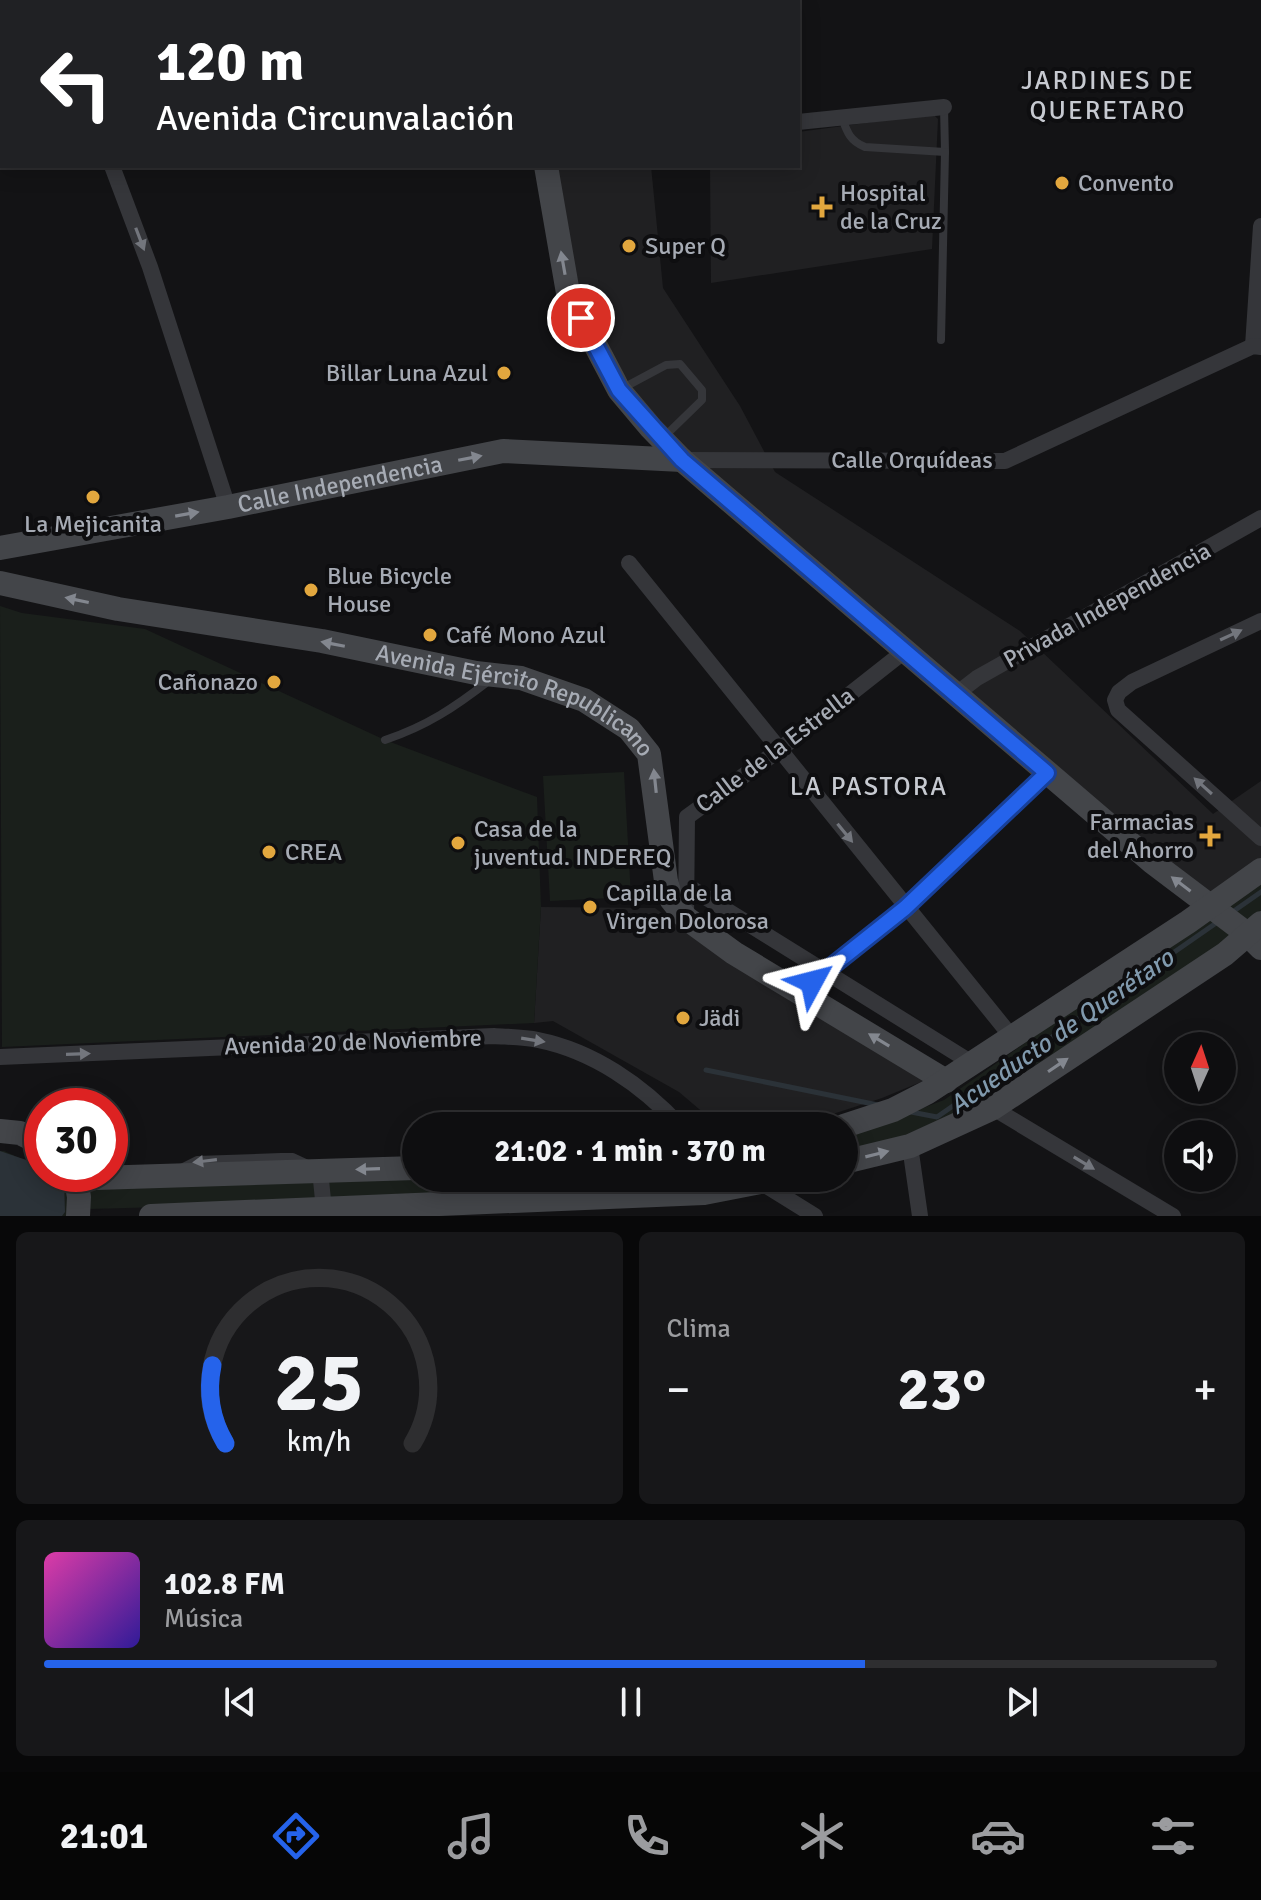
<!DOCTYPE html>
<html lang="es">
<head>
<meta charset="utf-8">
<style>
  body { margin:0; font-family:Signika,sans-serif; background:#171719; color:#f1f3f6; height:100vh; display:flex; flex-direction:column; font-size:30px; white-space:nowrap }
  * { box-sizing:border-box; margin:0 }
  p { font-size:26px; color:#9b9c9f }
  .icon { flex:none; width:44px; height:44px; fill:none; stroke:currentColor; stroke-width:2; stroke-linecap:round; stroke-linejoin:round }
  .map { position:relative; height:1216px; overflow:hidden }
  .side { display:flex; flex-direction:column; gap:16px; padding:16px; background:#080809; flex:1 }
  .side>* { flex:none }
  .banner { position:absolute; left:0px; top:0px; width:800px; height:168px; box-shadow:0 4px 20px #0003,0 0 0 2px #2e2e30; background:#202124; color:#fff; overflow:hidden }
  .needle { width:52px; rotate:3deg }
  .fabs { position:absolute; left:1164px; top:1032px; display:grid; gap:16px }
  .fabs a { display:grid; place-items:center; width:72px; height:72px; border-radius:50%; background:#0e0e10; box-shadow:0 4px 20px #0003,0 0 0 2px #2e2e30; font-size:40px }
  .speed { position:absolute; left:24px; top:1088px; display:flex; gap:16px; font-size:40px; font-weight:700; text-align:center }
  .speed>* { display:grid; place-content:center; width:104px; height:104px; border-radius:50%; background:#0e0e10; box-shadow:0 4px 20px #0003,0 0 0 2px #2e2e30; line-height:1 }
  .speed .limit { border:12px solid #d22; background:#fff; color:#111 }
  .pin { position:absolute; display:grid; place-items:center; width:68px; height:68px; color:#fff; margin:-34px; border:4px solid #fff; border-radius:50%; box-shadow:0 2px 8px #0007 }
  .me { position:absolute; width:88px; margin:-44px; rotate:52deg; stroke-linejoin:round; filter:drop-shadow(0 0 6px #0008) }
  .turn { display:flex; align-items:center; gap:28px; height:168px; padding:0 24px; font-size:36px }
  .turn .icon { width:104px; height:104px; stroke-width:2.5 }
  .turn b { display:block; font-size:56px; line-height:68px }
  .big { font-size:60px; font-weight:700; line-height:1.1 }
  .side .tile { flex:1; display:flex; flex-direction:column; justify-content:center; gap:12px; min-width:0; padding:0 28px; border-radius:12px; background:#171719 }
  .side .dial { align-items:center; gap:0 }
  .dial svg { height:208px; overflow:visible; fill:none; stroke:#2e2e30; stroke-width:7; stroke-linecap:round; text-anchor:middle }
  .dial text { fill:#f1f3f6; stroke:none }
  .song { display:flex; align-items:center; gap:24px }
  .cover { width:96px; height:96px; border-radius:12px; background:linear-gradient(135deg,hsl(320 70% 55%),hsl(250 70% 35%)) }
  .played { height:8px; border-radius:4px; background:linear-gradient(90deg,#2563eb 70%,#2e2e30 70%) }
  .keys { display:flex; justify-content:space-around; direction:ltr }
  .heat { display:flex; justify-content:space-between; align-items:center; font-size:44px; direction:ltr }
  .side .tiles { flex:1; display:grid; gap:16px; grid-template-columns:1fr 1fr }
  .tile:last-child { grid-column:span 2 }
  .trip { position:absolute; left:402px; top:1112px; width:456px; height:80px; border-radius:40px; background:#0e0e10; box-shadow:0 4px 20px #0003,0 0 0 2px #2e2e30; font-weight:700; line-height:80px; text-align:center }
  .menu { display:flex; height:128px; justify-content:space-around; align-items:center; background:#060606; color:#9b9c9f }
  .menu .icon { width:56px; height:56px }
  .menu .selected { color:#2563eb }
  .menu b { font-size:36px; color:#f1f3f6 }
  .map>svg:first-child { display:block }
  .built { fill:#202022 }
  .green { fill:#1a1f1b }
  .water { fill:#2b3238 }
  .lines { fill:none; stroke-linecap:round; stroke-linejoin:round }
  .stream { stroke:#2b3238; stroke-width:5 }
  .lane { stroke:#35363a; stroke-width:8 }
  .street { stroke:#35363a; stroke-width:16 }
  .secondary { stroke:#434549; stroke-width:24 }
  .oneway { fill:#73767d }
  .oneway2 { fill:#83878f }
  .route-casing { stroke:#184099; stroke-width:20 }
  .route { stroke:#2563eb; stroke-width:14 }
  .poi-dot { fill:#e2a73e; stroke:#0e0e10; stroke-width:3 }
  .labels { text-anchor:middle; stroke-width:8; stroke-linejoin:round; paint-order:stroke }
  .poi-label { font-size:24px; fill:#a6abb4; stroke:#0e0e10; text-anchor:start }
  .street-label { font-size:24px; fill:#a6abb4; stroke:#0e0e10 }
  .neighbourhood-label { font-size:26px; letter-spacing:2px; fill:#c7cad1; stroke:#0e0e10 }
  .water-label { font-size:26px; font-style:italic; fill:#8099ad; stroke:#0e0e10 }
</style>
</head>
<body>
<div class="map">
<svg width="1261" height="1216" viewBox="0 0 1261 1216">
  <rect width="100%" height="100%" fill="#131315"/>
  <!-- built -->
  <g class="built">
    <path d="M 933,114 L 938,119 L 932,249 L 711,283 L 710,166 L 798,166 L 798,132 Z"/>
    <path d="M 546,166 L 651,166 L 663,288 L 740,406 L 775,472 L 1020,631 L 1213,814 L 1261,781 L 1261,870 L 1210,907 L 682,460 L 568,293 Z"/>
    <path d="M 541,907 L 655,908 L 679,926 L 933,1077 L 882,1098 L 796,1126 L 719,1126 L 679,1092 L 553,1021 L 534,1023 Z"/>
  </g>
  <!-- green -->
  <g class="green">
    <path d="M 0,606 L 22,613 L 145,629 L 385,740 L 537,797 L 541,907 L 534,1023 L 2,1047 Z"/>
    <path d="M 624,772 L 631,897 L 550,901 L 543,776 Z"/>
    <path d="M 1261,877 L 1261,915 L 1162,985 L 969,1107 L 903,1136 L 844,1153 L 844,1134 L 891,1120 L 944,1100 Z"/>
    <path d="M 0,1151 L 4,1151 L 42,1168 L 42,1174 L 60,1174 L 92,1184 L 416,1178 L 750,1178 L 489,1198 L 89,1209 L 77,1216 L 0,1216 Z"/>
  </g>
  <!-- water -->
  <path class="water" d="M 0,1151 L 38,1164 L 42,1166 L 42,1174 L 52,1174 L 64,1182 L 65,1212 L 62,1216 L 0,1216 Z"/>
  <g class="lines">
    <!-- stream -->
    <g class="stream">
      <path d="M 1231,913 L 1261,892"/>
      <path d="M 706,1070 L 878,1105"/>
      <path d="M 911,1112 L 937,1117 L 1219,921"/>
    </g>
    <!-- lane -->
    <g class="lane">
      <path d="M 842,118 C 847,132 850,141 865,147 L 945,152 L 944,107"/>
      <path d="M 941,340 L 945,152"/>
      <path d="M 623,388 L 666,365 L 680,364 L 702,390 L 702,400 L 665,436"/>
      <path d="M 385,740 C 427,726 455,707 490,680"/>
      <path d="M 181,1168 L 197,1160 L 281,1157 L 293,1157 L 308,1164"/>
    </g>
    <!-- street -->
    <g class="street">
      <path d="M 49,0 L 49,2"/>
      <path d="M 798,122 L 944,107"/>
      <path d="M 112,166 L 150,267 L 228,507"/>
      <path d="M 1253,346 L 1261,226"/>
      <path d="M 682,460 L 1005,461 L 1253,346 L 1261,347"/>
      <path d="M 629,563 L 1011,1036"/>
      <path d="M 1261,621 L 1132,682 L 1119,692 L 1115,700 L 1118,710 L 1261,838"/>
      <path d="M 955,695 L 977,678 L 1261,518"/>
      <path d="M 686,885 L 972,1063"/>
      <path d="M 686,918 L 687,817 L 779,750 L 906,650"/>
      <path d="M 799,992 L 905,908 L 1047,773"/>
      <path d="M 0,1057 L 494,1036 C 509,1037 524,1037 538,1040 C 593,1051 642,1085 680,1126"/>
      <path d="M 993,1108 L 1173,1216"/>
      <path d="M 910,1146 L 920,1216"/>
      <path d="M 320,1170 L 324,1210"/>
      <path d="M 762,1183 L 815,1216"/>
    </g>
    <!-- secondary -->
    <g class="secondary">
      <path d="M 529,0 L 529,2"/>
      <path d="M 546,166 L 568,293 L 619,390 L 651,428 L 682,460 L 1152,862 L 1246,933 L 1261,948"/>
      <path id="s1" d="M 0,548 L 228,507 L 503,451 L 682,460"/>
      <path id="s2" d="M 0,583 L 118,609 L 322,641 L 476,673 L 521,678 L 584,700 L 629,729 L 649,754 L 666,881 L 671,899 L 686,918 L 734,953 L 946,1081"/>
      <path d="M 844,1126 L 893,1110 L 928,1092 L 1188,922 L 1261,870"/>
      <path d="M 0,1131 L 20,1133 L 42,1144"/>
      <path d="M 844,1162 L 910,1146 L 993,1108 L 1225,954 L 1261,923"/>
      <path d="M 75,1174 L 96,1178 L 416,1168"/>
      <path d="M 75,1174 L 79,1197 L 78,1216"/>
      <path d="M 151,1216 L 704,1193 L 781,1178"/>
    </g>
  </g>
  <!-- one-way arrows -->
  <defs><path id="oneway-solid" d="M-6-.8H1V-3.2L6.5 0L1 3.2V.8H-6Z" transform="scale(2)"/></defs>
  <g class="oneway">
    <use href="#oneway-solid" transform="translate(140 239) rotate(69)"/>
    <use href="#oneway-solid" transform="translate(1231 635) rotate(-25)"/>
    <use href="#oneway-solid" transform="translate(1203 786) rotate(-138)"/>
    <use href="#oneway-solid" transform="translate(845 833) rotate(51)"/>
    <use href="#oneway-solid" transform="translate(533 1040) rotate(9)"/>
    <use href="#oneway-solid" transform="translate(78 1054) rotate(-2)"/>
    <use href="#oneway-solid" transform="translate(205 1161) rotate(173)"/>
    <use href="#oneway-solid" transform="translate(1084 1163) rotate(31)"/>
  </g>
  <g class="oneway2">
    <use href="#oneway-solid" transform="translate(563 263) rotate(-100)"/>
    <use href="#oneway-solid" transform="translate(470 458) rotate(-11)"/>
    <use href="#oneway-solid" transform="translate(187 514) rotate(-10)"/>
    <use href="#oneway-solid" transform="translate(77 600) rotate(-168)"/>
    <use href="#oneway-solid" transform="translate(333 644) rotate(-169)"/>
    <use href="#oneway-solid" transform="translate(655 781) rotate(-96)"/>
    <use href="#oneway-solid" transform="translate(1181 884) rotate(-143)"/>
    <use href="#oneway-solid" transform="translate(879 1040) rotate(-149)"/>
    <use href="#oneway-solid" transform="translate(1058 1065) rotate(-34)"/>
    <use href="#oneway-solid" transform="translate(877 1154) rotate(-14)"/>
    <use href="#oneway-solid" transform="translate(368 1169) rotate(178)"/>
  </g>
  <g class="lines">
    <!-- route casing -->
    <g class="route-casing">
      <path id="route" d="M 581,318 L 619,390 L 682,460 L 1047,773 L 905,908 L 812,982"/>
    </g>
    <!-- route -->
    <use href="#route" class="route"/>
  </g>
  <!-- markers -->
  <g class="poi-dot">
    <circle cx="1062" cy="183" r="8"/>
    <path d="M818 195h8v8h8v8h-8v8h-8v-8h-8v-8h8z"/>
    <circle cx="629" cy="246" r="8"/>
    <circle cx="504" cy="373" r="8"/>
    <circle cx="93" cy="497" r="8"/>
    <circle cx="311" cy="590" r="8"/>
    <circle cx="430" cy="635" r="8"/>
    <circle cx="274" cy="682" r="8"/>
    <path d="M1206 824h8v8h8v8h-8v8h-8v-8h-8v-8h8z"/>
    <circle cx="458" cy="843" r="8"/>
    <circle cx="269" cy="852" r="8"/>
    <circle cx="590" cy="907" r="8"/>
    <circle cx="683" cy="1018" r="8"/>
  </g>
  <g class="labels">
    <!-- poi labels -->
    <g class="poi-label">
      <text x="1078" y="191">Convento</text>
      <text x="840" y="201">Hospital<tspan x="840" dy="28">de la Cruz</tspan></text>
      <text x="645" y="254">Super Q</text>
      <text x="488" y="381" text-anchor="end">Billar Luna Azul</text>
      <text x="93" y="532" text-anchor="middle">La Mejicanita</text>
      <text x="327" y="584">Blue Bicycle<tspan x="327" dy="28">House</tspan></text>
      <text x="446" y="643">Café Mono Azul</text>
      <text x="258" y="690" text-anchor="end">Cañonazo</text>
      <text x="1194" y="830" text-anchor="end">Farmacias<tspan x="1194" dy="28">del Ahorro</tspan></text>
      <text x="474" y="837">Casa de la<tspan x="474" dy="28">juventud. INDEREQ</tspan></text>
      <text x="285" y="860">CREA</text>
      <text x="606" y="901">Capilla de la<tspan x="606" dy="28">Virgen Dolorosa</tspan></text>
      <text x="699" y="1026">Jädi</text>
    </g>
    <!-- street labels -->
    <g class="street-label">
      <text x="912" y="468">Calle Orquídeas</text>
      <text dy="8" stroke="none"><textPath href="#s1" startOffset="346">Calle Independencia</textPath></text>
      <text transform="translate(1107 605) rotate(-29)" y="8">Privada Independencia</text>
      <text dy="8" stroke="none"><textPath href="#s2" startOffset="532">Avenida Ejército Republicano</textPath></text>
      <text transform="translate(775 750) rotate(-37)" y="8">Calle de la Estrella</text>
      <text transform="translate(353 1042) rotate(-2)" y="8">Avenida 20 de Noviembre</text>
    </g>
    <!-- neighbourhood labels -->
    <g class="neighbourhood-label">
      <text x="1108" y="89">JARDINES DE<tspan x="1108" dy="30">QUERETARO</tspan></text>
      <text x="869" y="795">LA PASTORA</text>
    </g>
    <!-- water labels -->
    <g class="water-label">
      <text transform="translate(1061 1031) rotate(-35)" y="9">Acueducto de Querétaro</text>
    </g>
  </g>
</svg>
<div class="fabs">
<a><svg class="needle" viewBox="-14 -14 28 28"><path d="M0-13l5 13h-10z" fill="#e53935"/><path d="M0 13l5-13h-10z" fill="#9b9c9f"/></svg></a>
<a><svg class="icon" aria-label="sound" viewBox="0 0 24 24"><path d="M4 9h4l5-4v14l-5-4H4zM17 9q2 3 0 6"/></svg></a>
</div>
<div class="speed"><div class="limit">30</div></div>
<div class="pin" style="left:581px;top:318px;background:#d93025"><svg class="icon" aria-label="arrive" viewBox="0 0 24 24"><path d="M6 21V4h12l-3 4 3 4H6"/></svg></div>
<svg class="me" style="left:812px;top:982px" viewBox="-20 -20 40 40"><path d="M0-17L14 15 0 8-14 15z" fill="#2563eb" stroke="#fff" stroke-width="4"/></svg>
<div class="trip">21:02 · 1 min · 370 m</div>
<div class="banner">
<div class="turn"><svg class="icon" aria-label="left" viewBox="0 0 24 24"><path d="M17 20v-9H6M10 6l-5 5 5 5"/></svg><div><b>120 m</b>Avenida Circunvalación</div></div>
</div>
</div>
<section class="side">
<div class="tiles">
<div class="tile dial"><svg viewBox="0 0 100 80">
<path d="M14 69A42 42 0 1 1 86 69"/>
<path d="M14 69A42 42 0 0 1 9 39" stroke="#2563eb"/>
<text x="50" y="56" font-size="32" font-weight="700">25</text>
<text x="50" y="72" font-size="11">km/h</text>
</svg></div>
<div class="tile"><p>Clima</p>
<div class="heat"><a>−</a><b class="big">23°</b><a>+</a></div>
</div>
<div class="tile">
<div class="song"><i class="cover"></i><div><b>102.8 FM</b><p>Música</p></div></div>
<div class="played"></div>
<div class="keys"><svg class="icon" aria-label="previous" viewBox="0 0 24 24"><path d="M18 5L8 12l10 7zM5 5v14"/></svg><svg class="icon" aria-label="pause" viewBox="0 0 24 24"><path d="M8 5v14M16 5v14"/></svg><svg class="icon" aria-label="next" viewBox="0 0 24 24"><path d="M6 5l10 7-10 7zM19 5v14"/></svg></div>
</div>
</div>
</section>
<nav class="menu">
<b>21:01</b>
<svg class="icon selected" aria-label="directions" viewBox="0 0 24 24"><path d="M12 3l9 9-9 9-9-9zM9 14v-3h6M13 9l2 2-2 2"/></svg>
<svg class="icon" aria-label="music" viewBox="0 0 24 24"><path d="M9 18V5l10-2v13"/><circle cx="6" cy="18" r="3"/><circle cx="16" cy="16" r="3"/></svg>
<svg class="icon" aria-label="phone" viewBox="0 0 24 24"><path d="M5 4h4l2 5-3 2q2 4 5 5l2-3 5 2v4C11 20 4 13 5 4z"/></svg>
<svg class="icon" aria-label="climate" viewBox="0 0 24 24"><path d="M12 3v18M4 7l16 10M4 17L20 7"/></svg>
<svg class="icon" aria-label="car" viewBox="0 0 24 24"><path d="M5 17H2v-5l4-1 3-4h7l3 4 3 1v5h-3M9 17h6M6 11h13"/><circle cx="7" cy="17" r="2"/><circle cx="17" cy="17" r="2"/></svg>
<svg class="icon" aria-label="filters" viewBox="0 0 24 24"><path d="M4 7h16M4 17h16"/><circle cx="9" cy="7" r="2"/><circle cx="15" cy="17" r="2"/></svg>
</nav>
</body>
</html>
